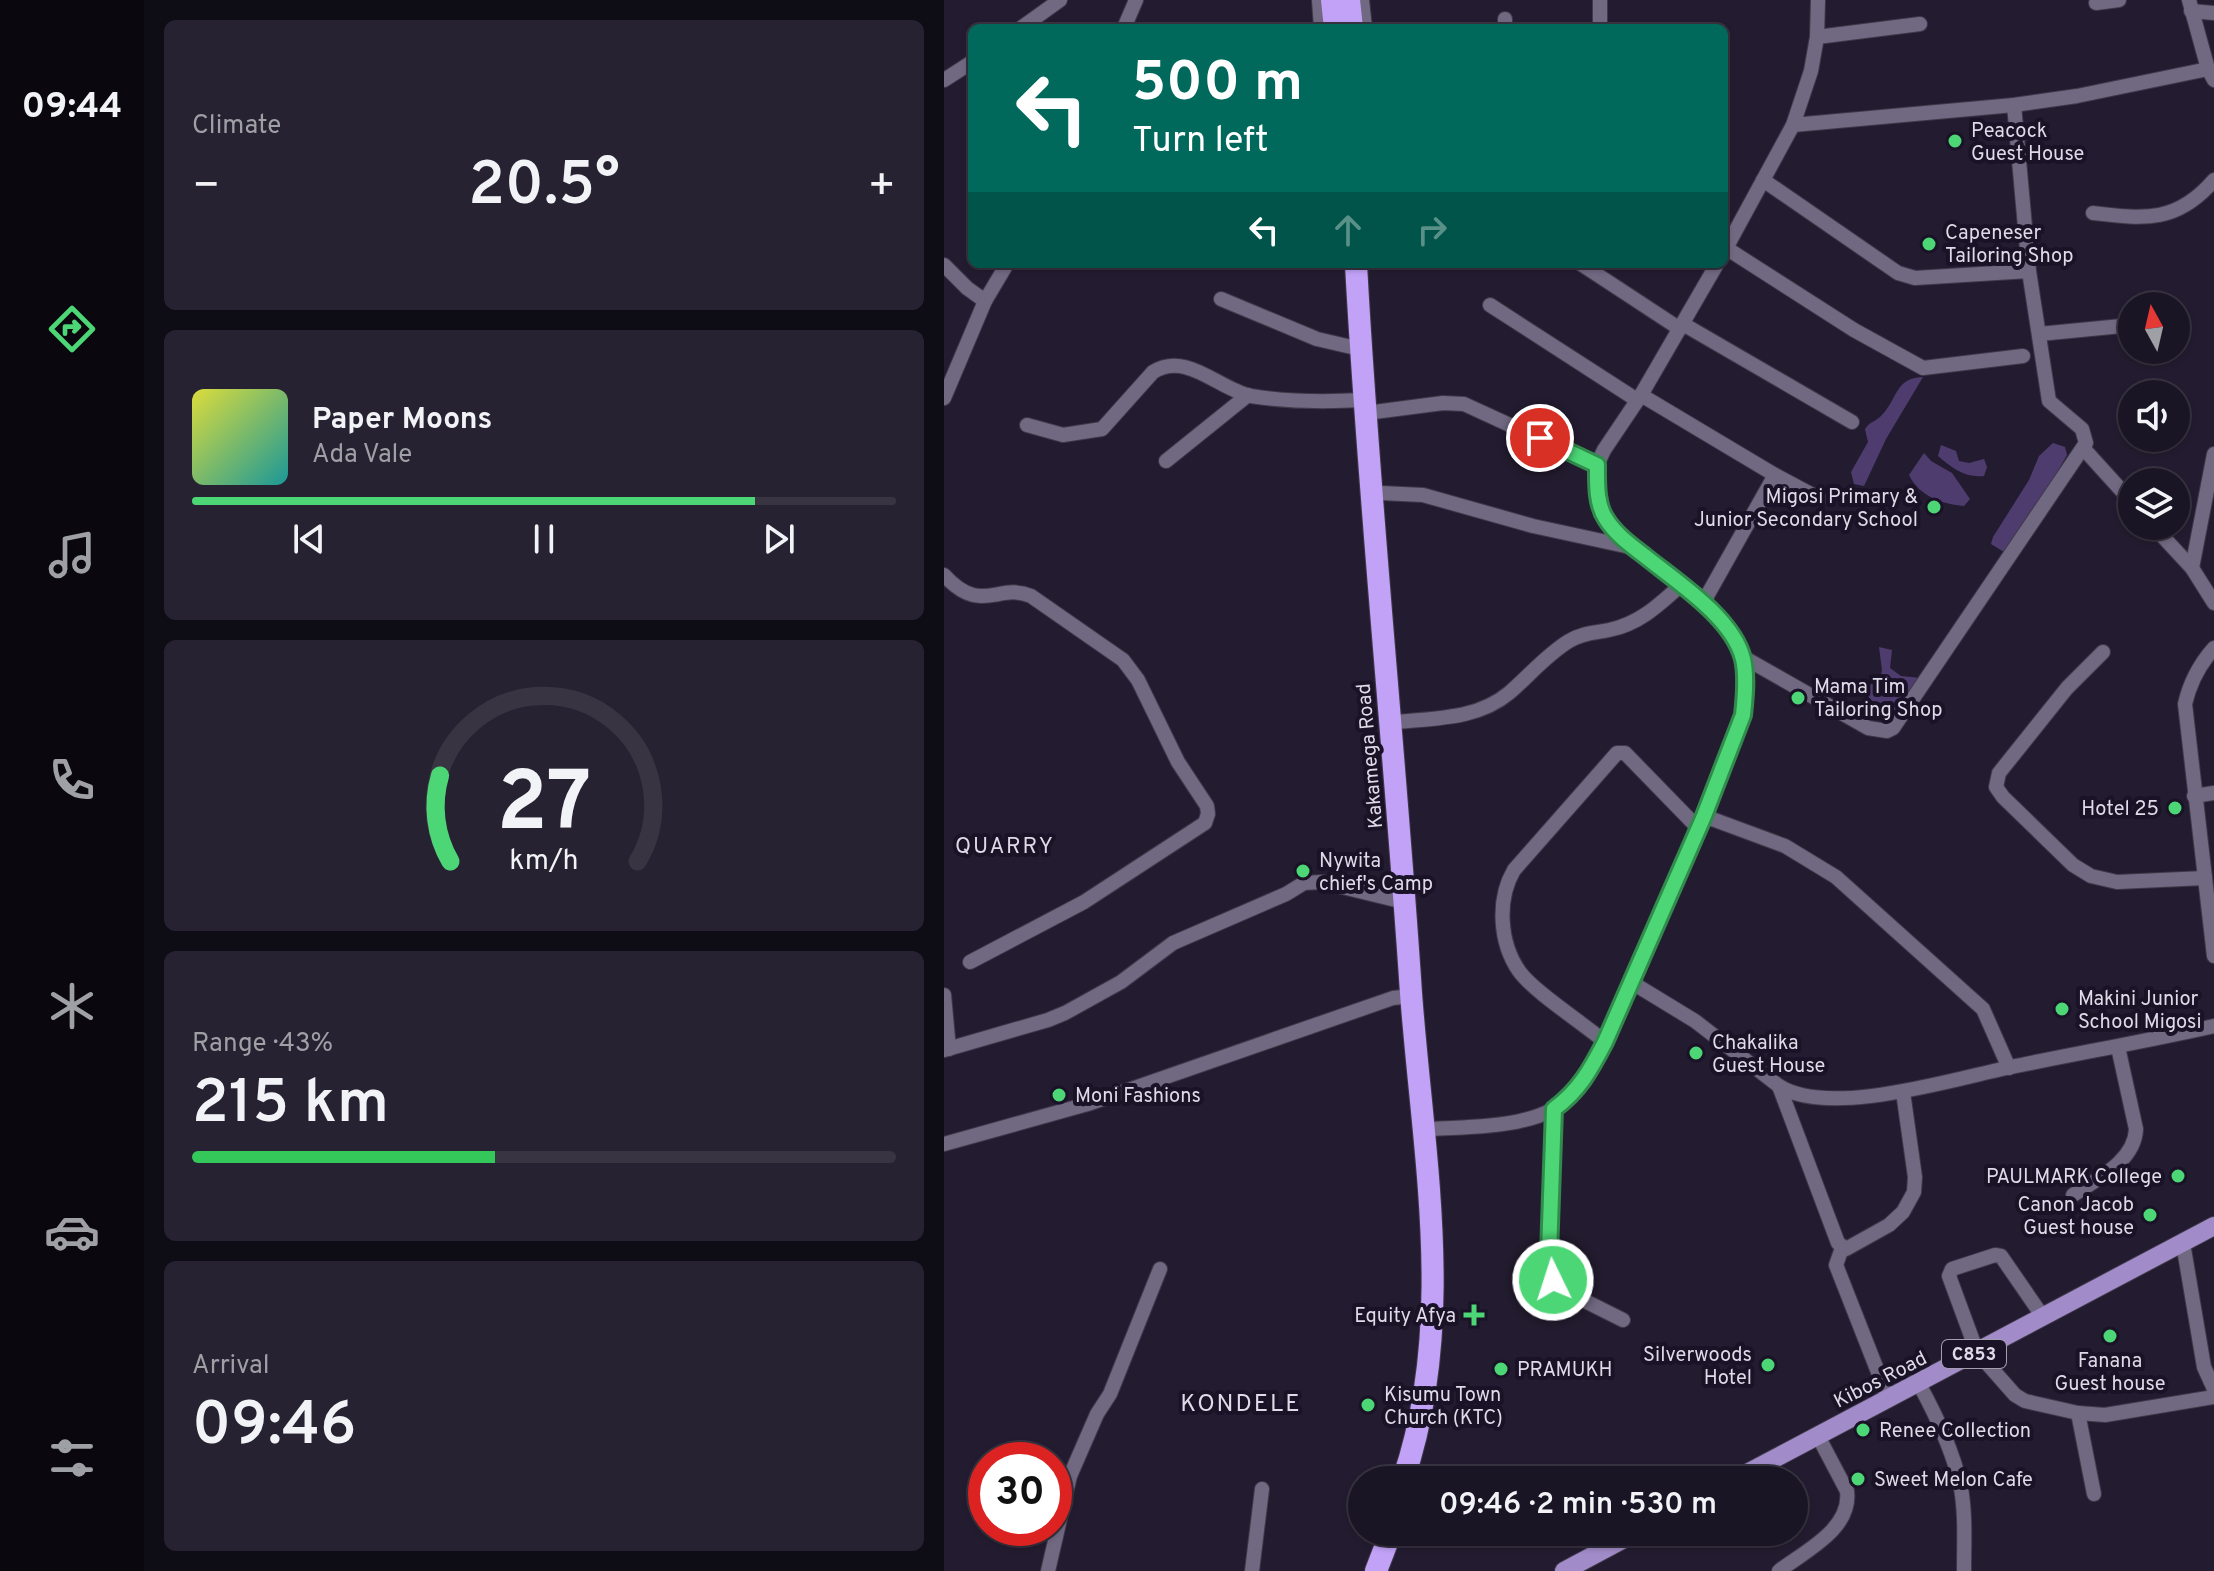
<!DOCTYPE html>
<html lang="en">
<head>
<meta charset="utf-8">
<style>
  body { margin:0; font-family:Overpass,sans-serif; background:#272231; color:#f1f3f6; height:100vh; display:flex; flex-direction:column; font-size:30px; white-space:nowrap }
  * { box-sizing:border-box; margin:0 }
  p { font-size:26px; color:#9f9fa6 }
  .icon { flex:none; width:44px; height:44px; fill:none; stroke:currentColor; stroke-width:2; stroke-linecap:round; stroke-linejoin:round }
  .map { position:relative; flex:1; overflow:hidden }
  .drawer { display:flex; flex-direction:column; gap:20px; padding:20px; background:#0e0c14; width:800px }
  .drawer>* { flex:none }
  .banner { position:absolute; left:24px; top:24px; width:760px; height:244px; border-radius:12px; box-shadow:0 2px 6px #0004,0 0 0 2px #383441; background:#00695c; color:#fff; overflow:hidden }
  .needle { width:52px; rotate:352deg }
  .controls { position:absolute; left:1174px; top:292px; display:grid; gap:16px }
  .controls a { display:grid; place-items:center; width:72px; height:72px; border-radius:50%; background:#1a1524; box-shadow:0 2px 6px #0004,0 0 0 2px #383441; font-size:40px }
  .speed { position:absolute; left:24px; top:1442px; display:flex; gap:16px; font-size:40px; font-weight:700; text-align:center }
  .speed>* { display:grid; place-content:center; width:104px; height:104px; border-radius:50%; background:#1a1524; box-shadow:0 2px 6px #0004,0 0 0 2px #383441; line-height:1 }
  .speed .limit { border:12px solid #d22; background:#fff; color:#111 }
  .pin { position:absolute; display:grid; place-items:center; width:68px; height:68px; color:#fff; margin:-34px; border:4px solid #fff; border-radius:50%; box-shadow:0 2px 8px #0007 }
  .me { position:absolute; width:88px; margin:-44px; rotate:356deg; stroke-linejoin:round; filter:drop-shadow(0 0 6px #0008) }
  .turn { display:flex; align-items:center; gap:28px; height:168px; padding:0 32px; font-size:36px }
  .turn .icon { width:104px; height:104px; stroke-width:2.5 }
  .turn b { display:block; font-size:56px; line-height:68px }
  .lanes { display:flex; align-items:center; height:76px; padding:0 32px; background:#0003; justify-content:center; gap:40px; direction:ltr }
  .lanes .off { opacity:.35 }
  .big { font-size:60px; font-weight:600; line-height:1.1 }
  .drawer .card { flex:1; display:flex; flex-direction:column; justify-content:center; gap:12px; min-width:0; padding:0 28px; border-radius:12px; background:#272231 }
  .drawer .dial { align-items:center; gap:0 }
  .dial svg { height:208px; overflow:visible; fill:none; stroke:#383441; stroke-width:7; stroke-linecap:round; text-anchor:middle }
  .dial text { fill:#f1f3f6; stroke:none }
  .song { display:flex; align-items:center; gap:24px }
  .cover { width:96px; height:96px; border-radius:12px; background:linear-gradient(135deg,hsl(60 70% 55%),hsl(180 70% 35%)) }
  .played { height:8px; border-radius:4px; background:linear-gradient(90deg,#4cd676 80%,#383441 80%) }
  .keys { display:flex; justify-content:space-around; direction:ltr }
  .heat { display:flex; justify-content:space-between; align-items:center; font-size:44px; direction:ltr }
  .charge { height:12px; border-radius:6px; background:linear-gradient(90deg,#34c759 43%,#383441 0) }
  .trip { position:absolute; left:404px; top:1466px; width:460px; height:80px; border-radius:40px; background:#1a1524; box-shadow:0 2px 6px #0004,0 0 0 2px #383441; font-weight:600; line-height:80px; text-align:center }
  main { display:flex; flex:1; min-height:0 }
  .menu { display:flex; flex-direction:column; width:144px; justify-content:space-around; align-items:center; background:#0a080e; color:#9f9fa6 }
  .menu .icon { width:56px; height:56px }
  .menu .on { color:#4cd676 }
  .menu b { font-size:36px; color:#f1f3f6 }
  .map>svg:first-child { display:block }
  .green { fill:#4f3c6f }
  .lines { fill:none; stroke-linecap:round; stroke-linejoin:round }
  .minor-casing { stroke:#3f394a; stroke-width:16 }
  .major-casing { stroke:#3f394a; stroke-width:20 }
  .highway-casing { stroke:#3f394a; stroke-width:24 }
  .minor { stroke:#716982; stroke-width:14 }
  .major { stroke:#a18bc8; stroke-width:18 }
  .highway { stroke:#c1a2f7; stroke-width:22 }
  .route-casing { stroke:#318b4d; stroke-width:20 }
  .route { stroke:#4cd676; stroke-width:14 }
  .poi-dot { fill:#4cd676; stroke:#1a1226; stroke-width:3 }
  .labels { text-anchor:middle; stroke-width:8; stroke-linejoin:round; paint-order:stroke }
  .shield { fill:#1a1226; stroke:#a39eae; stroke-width:2 }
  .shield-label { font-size:18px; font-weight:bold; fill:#dedae8 }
  .poi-label { font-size:20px; fill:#dedae8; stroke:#1a1226; text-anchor:start }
  .street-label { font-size:20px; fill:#dedae8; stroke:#1a1226 }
  .neighbourhood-label { font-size:22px; letter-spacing:2px; fill:#dedae8; stroke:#1a1226 }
  .quarter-label { font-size:24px; letter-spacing:2px; fill:#dedae8; stroke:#1a1226 }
</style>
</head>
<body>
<main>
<nav class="menu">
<b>09:44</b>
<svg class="icon on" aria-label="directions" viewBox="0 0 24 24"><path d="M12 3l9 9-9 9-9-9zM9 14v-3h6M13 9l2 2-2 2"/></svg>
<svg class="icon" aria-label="music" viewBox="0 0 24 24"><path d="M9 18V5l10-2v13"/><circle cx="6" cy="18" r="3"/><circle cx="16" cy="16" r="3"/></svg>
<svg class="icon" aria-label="phone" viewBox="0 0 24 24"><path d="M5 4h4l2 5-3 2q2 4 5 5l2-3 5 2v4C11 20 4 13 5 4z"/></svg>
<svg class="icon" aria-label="climate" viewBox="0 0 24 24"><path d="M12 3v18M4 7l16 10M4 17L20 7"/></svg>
<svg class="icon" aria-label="car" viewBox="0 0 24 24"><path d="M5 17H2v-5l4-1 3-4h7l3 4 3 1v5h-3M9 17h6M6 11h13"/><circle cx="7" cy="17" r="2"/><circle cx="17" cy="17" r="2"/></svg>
<svg class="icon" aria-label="filters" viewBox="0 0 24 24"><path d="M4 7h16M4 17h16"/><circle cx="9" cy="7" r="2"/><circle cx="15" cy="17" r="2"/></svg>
</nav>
<section class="drawer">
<div class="card"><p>Climate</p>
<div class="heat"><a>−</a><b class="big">20.5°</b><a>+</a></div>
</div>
<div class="card">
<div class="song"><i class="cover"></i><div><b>Paper Moons</b><p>Ada Vale</p></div></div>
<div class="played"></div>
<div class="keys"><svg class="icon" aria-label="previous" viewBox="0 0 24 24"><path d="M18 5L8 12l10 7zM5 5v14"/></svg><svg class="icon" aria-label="pause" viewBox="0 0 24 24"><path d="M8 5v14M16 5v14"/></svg><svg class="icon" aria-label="next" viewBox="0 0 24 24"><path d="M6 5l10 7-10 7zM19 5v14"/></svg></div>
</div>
<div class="card dial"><svg viewBox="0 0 100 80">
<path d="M14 69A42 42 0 1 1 86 69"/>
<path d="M14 69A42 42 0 0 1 10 36" stroke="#4cd676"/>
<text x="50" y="56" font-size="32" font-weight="700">27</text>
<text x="50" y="72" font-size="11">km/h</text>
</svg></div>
<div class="card"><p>Range · 43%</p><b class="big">215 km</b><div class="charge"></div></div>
<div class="card"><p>Arrival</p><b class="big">09:46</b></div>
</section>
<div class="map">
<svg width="1270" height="1571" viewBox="0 0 1270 1571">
  <rect width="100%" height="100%" fill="#231c30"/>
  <!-- green -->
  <g class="green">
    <path d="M 979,377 L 942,439 L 920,486 L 910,484 L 907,472 L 924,442 L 921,429 C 926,421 931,422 936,417 C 954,400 950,378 979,377 Z"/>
    <path d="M 1109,443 L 1121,447 L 1123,455 L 1065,555 L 1047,544 L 1049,537 L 1085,480 L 1095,456 Z"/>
    <path d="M 997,445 L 1012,451 L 1015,461 L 1025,463 L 1040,459 L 1043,467 L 1040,476 C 1021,478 1008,468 994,456 Z"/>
    <path d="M 980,453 L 987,461 L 1008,473 L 1026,499 L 1020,506 C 998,504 975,496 965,475 Z"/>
    <path d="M 935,647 L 948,650 L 946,668 L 957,676 L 977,678 L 966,696 L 951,712 L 930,703 L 919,691 L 923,685 L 935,683 L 938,670 Z"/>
  </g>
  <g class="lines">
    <!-- minor casing -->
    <g class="minor-casing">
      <g id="minor">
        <path d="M 375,0 L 377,28"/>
        <path d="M 418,0 L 421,28"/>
        <path d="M 656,0 L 656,28"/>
        <path d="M 1245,0 L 1264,69 L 1270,80"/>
        <path d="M 1152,3 L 1175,0"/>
        <path d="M 1247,11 L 1270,13"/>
        <path d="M 561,19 L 561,28"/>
        <path d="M 77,28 L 116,0"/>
        <path d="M 180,28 L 192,0"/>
        <path d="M 873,37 L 976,24"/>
        <path d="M 0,80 L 28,62"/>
        <path d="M 1070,105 L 1085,271"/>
        <path d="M 849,125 L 1070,105 L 1133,96 L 1264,69"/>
        <path d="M 1149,213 C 1201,219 1233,223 1270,180"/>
        <path d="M 782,248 L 910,330 L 979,368 L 1079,356"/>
        <path d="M 780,252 L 849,125 L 867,71 L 873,37 L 874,0"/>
        <path d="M 637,264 L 736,329"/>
        <path d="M 0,265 L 23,288 L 41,301 L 63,264"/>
        <path d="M 277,299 L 373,339 L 416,349"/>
        <path d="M 546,305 L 693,400"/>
        <path d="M 739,324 L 908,422"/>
        <path d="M 1095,334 L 1188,325"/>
        <path d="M 697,395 L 831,475 L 876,499"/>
        <path d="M 0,398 L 41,301"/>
        <path d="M 430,412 L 499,403 L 520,404 L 653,465"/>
        <path d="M 83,425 L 119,435 L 158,429 L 209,372 C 243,351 274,389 307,396 C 343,402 382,402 419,400"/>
        <path d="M 1139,448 L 1188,502"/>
        <path d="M 222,461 L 304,395"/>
        <path d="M 437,493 L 479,495 L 589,526 L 686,547"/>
        <path d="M 1209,526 L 1248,568 L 1270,603"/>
        <path d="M 1248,568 L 1270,454"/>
        <path d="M 0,575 C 37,616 54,582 87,596 L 179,660 L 194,680 L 234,762 L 263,806 L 264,814 L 261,823 L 140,902 L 26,962"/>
        <path d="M 759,603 L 831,475"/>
        <path d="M 1270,648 C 1255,665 1246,682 1241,704 L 1270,956"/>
        <path d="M 1159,652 L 1123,688 L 1055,773 L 1052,787 L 1059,797 L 1129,865 L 1147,876 L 1173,882 L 1261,878"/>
        <path d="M 799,657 L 924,728 L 943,731 L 949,728 L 1142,443 L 1138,429 L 1105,401 L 1085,271 L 971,278 L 954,273 L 819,180"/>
        <path d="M 454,722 C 492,718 534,719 565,693 C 585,676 602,655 625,641 C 638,633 651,633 665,630 C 695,624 715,605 737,585"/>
        <path d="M 1250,796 L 1270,793"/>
        <path d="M 760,816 L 841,846 L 892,877 L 1039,1009 L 1065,1068"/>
        <path d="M 687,982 L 751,1021 L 835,1086 C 885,1118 1010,1079 1067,1067 C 1135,1053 1203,1041 1270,1026"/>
        <path d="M 0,995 L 5,1049"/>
        <path d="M 661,1042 C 640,1024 589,991 575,971 C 555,942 553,899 570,870 L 673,753 L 681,753 L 754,828"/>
        <path d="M 0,1050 L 104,1020 L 121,1013 L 177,982 L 229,943 L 342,894 L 360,883 L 378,882 L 460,902"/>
        <path d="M 835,1086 L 894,1243 L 902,1249 L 945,1225 L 959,1212 L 970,1192 L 971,1177 L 959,1092"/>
        <path d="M 610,1109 L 605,1254 L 609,1280 L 627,1294 L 679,1320"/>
        <path d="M 487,1129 C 531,1126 595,1129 629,1095 C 644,1080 652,1060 661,1042 L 760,816 L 799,715 L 799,657 L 783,629 L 759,603 L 672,533 L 660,517 L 653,480 L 653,465 L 660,450 L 697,395 L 773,264"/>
        <path d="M 0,1144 L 147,1103 L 449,998 L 468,996"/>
        <path d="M 1129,1195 C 1153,1179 1191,1161 1192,1129 L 1174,1047"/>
        <path d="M 1239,1243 L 1260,1367 L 1270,1389"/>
        <path d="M 898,1248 L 892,1265 L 945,1400"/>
        <path d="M 1099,1317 L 1057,1256 L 1051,1255 L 1008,1269 L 1005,1276 L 1033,1352 L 1071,1395 L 1081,1401 L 1134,1413 L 1161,1415 L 1270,1397"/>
        <path d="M 975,1384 C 992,1415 1008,1449 1016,1483 C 1022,1512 1020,1542 1020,1571"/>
        <path d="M 1134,1413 L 1150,1494"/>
        <path d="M 104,1571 L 126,1476 L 153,1414 L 166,1394 L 216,1269"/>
        <path d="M 308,1571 L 318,1489"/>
        <path d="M 835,1571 C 861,1551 908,1529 903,1491 L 874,1436"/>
      </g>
    </g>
    <!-- major casing -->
    <g class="major-casing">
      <g id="major">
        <path d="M 790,1480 L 1270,1226"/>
        <path d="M 620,1571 L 693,1532"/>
      </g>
    </g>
    <!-- highway casing -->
    <g class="highway-casing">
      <g id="highway">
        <path d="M 388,0 L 391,28"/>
        <path d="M 405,0 L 408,28"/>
        <path d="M 412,264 C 425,507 451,750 467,993 C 479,1155 513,1322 459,1480"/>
        <path d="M 432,1571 L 447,1532"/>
      </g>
    </g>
    <!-- minor -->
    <use href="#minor" class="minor"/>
    <!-- major -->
    <use href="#major" class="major"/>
    <!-- highway -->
    <use href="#highway" class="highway"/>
  </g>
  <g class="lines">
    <!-- route casing -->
    <g class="route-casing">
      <path id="route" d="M 596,438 L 653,465 C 653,483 652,504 662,519 C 672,535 688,546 702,557 C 733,582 789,618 799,659 C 803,676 801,697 799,715 L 760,816 L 661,1042 C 647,1069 635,1091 610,1109 L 605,1254 L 609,1280"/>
    </g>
    <!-- route -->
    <use href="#route" class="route"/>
  </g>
  <!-- markers -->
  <g class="poi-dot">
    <circle cx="1011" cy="141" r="8"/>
    <circle cx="985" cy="244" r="8"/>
    <circle cx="990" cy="507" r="8"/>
    <circle cx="854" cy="698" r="8"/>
    <circle cx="1231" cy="808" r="8"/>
    <circle cx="359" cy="871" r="8"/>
    <circle cx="1118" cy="1009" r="8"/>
    <circle cx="752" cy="1053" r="8"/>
    <circle cx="115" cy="1095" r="8"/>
    <circle cx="1234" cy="1176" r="8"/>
    <circle cx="1206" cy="1215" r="8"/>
    <path d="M526 1303h8v8h8v8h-8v8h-8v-8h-8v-8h8z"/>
    <circle cx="1166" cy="1336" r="8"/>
    <circle cx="824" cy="1365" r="8"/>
    <circle cx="557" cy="1369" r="8"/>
    <circle cx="424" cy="1405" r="8"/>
    <circle cx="919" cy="1430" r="8"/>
    <circle cx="914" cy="1479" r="8"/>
  </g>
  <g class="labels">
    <!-- shield labels -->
    <rect class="shield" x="998" y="1340" width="64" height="28" rx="6"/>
    <g class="shield-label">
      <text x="1030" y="1360">C853</text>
    </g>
    <!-- poi labels -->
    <g class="poi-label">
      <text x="1027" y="137">Peacock<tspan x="1027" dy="23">Guest House</tspan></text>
      <text x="1001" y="239">Capeneser<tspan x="1001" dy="23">Tailoring Shop</tspan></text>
      <text x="974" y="503" text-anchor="end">Migosi Primary &amp;<tspan x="974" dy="23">Junior Secondary School</tspan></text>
      <text x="870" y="693">Mama Tim<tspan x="870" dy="23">Tailoring Shop</tspan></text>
      <text x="1215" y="815" text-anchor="end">Hotel 25</text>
      <text x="375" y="867">Nywita<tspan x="375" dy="23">chief's Camp</tspan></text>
      <text x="1134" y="1005">Makini Junior<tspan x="1134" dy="23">School Migosi</tspan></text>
      <text x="768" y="1049">Chakalika<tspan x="768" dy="23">Guest House</tspan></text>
      <text x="131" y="1102">Moni Fashions</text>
      <text x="1218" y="1183" text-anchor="end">PAULMARK College</text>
      <text x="1190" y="1211" text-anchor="end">Canon Jacob<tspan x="1190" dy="23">Guest house</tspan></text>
      <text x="512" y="1322" text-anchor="end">Equity Afya</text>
      <text x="808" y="1361" text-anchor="end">Silverwoods<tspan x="808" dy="23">Hotel</tspan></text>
      <text x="1166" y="1367" text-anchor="middle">Fanana<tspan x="1166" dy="23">Guest house</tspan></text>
      <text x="573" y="1376">PRAMUKH</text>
      <text x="440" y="1401">Kisumu Town<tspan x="440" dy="23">Church (KTC)</tspan></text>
      <text x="935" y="1437">Renee Collection</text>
      <text x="930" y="1486">Sweet Melon Cafe</text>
    </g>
    <!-- street labels -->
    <g class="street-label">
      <text transform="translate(425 756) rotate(-95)" y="7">Kakamega Road</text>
      <text transform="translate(936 1379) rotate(-27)" y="7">Kibos Road</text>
    </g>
    <!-- neighbourhood labels -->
    <g class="neighbourhood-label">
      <text x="61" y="853">QUARRY</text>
    </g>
    <!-- quarter labels -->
    <g class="quarter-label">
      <text x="297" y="1411">KONDELE</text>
    </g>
  </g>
</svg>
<div class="controls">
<a><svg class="needle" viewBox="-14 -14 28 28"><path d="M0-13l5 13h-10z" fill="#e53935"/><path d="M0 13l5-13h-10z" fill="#9f9fa6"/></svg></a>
<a><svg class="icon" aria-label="sound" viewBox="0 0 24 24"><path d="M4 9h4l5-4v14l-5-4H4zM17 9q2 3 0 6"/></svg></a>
<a><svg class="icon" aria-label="layers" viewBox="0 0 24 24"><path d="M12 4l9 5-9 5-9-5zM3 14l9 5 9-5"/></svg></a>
</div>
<div class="speed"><div class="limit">30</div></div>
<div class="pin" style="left:596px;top:438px;background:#d93025"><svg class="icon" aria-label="arrive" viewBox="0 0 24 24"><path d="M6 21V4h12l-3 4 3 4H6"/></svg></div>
<svg class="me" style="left:609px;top:1280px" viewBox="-20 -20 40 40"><circle r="17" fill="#4cd676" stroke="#fff" stroke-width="3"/><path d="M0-11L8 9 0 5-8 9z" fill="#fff"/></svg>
<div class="trip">09:46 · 2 min · 530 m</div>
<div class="banner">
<div class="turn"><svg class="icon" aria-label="left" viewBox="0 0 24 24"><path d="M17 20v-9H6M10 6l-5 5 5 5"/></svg><div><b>500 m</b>Turn left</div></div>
<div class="lanes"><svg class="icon" aria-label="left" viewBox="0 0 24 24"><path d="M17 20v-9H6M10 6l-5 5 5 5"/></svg><svg class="icon off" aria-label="ahead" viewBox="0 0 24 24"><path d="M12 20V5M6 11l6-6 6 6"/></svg><svg class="icon off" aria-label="right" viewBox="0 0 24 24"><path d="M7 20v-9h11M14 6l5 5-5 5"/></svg></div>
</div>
</div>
</main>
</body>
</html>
